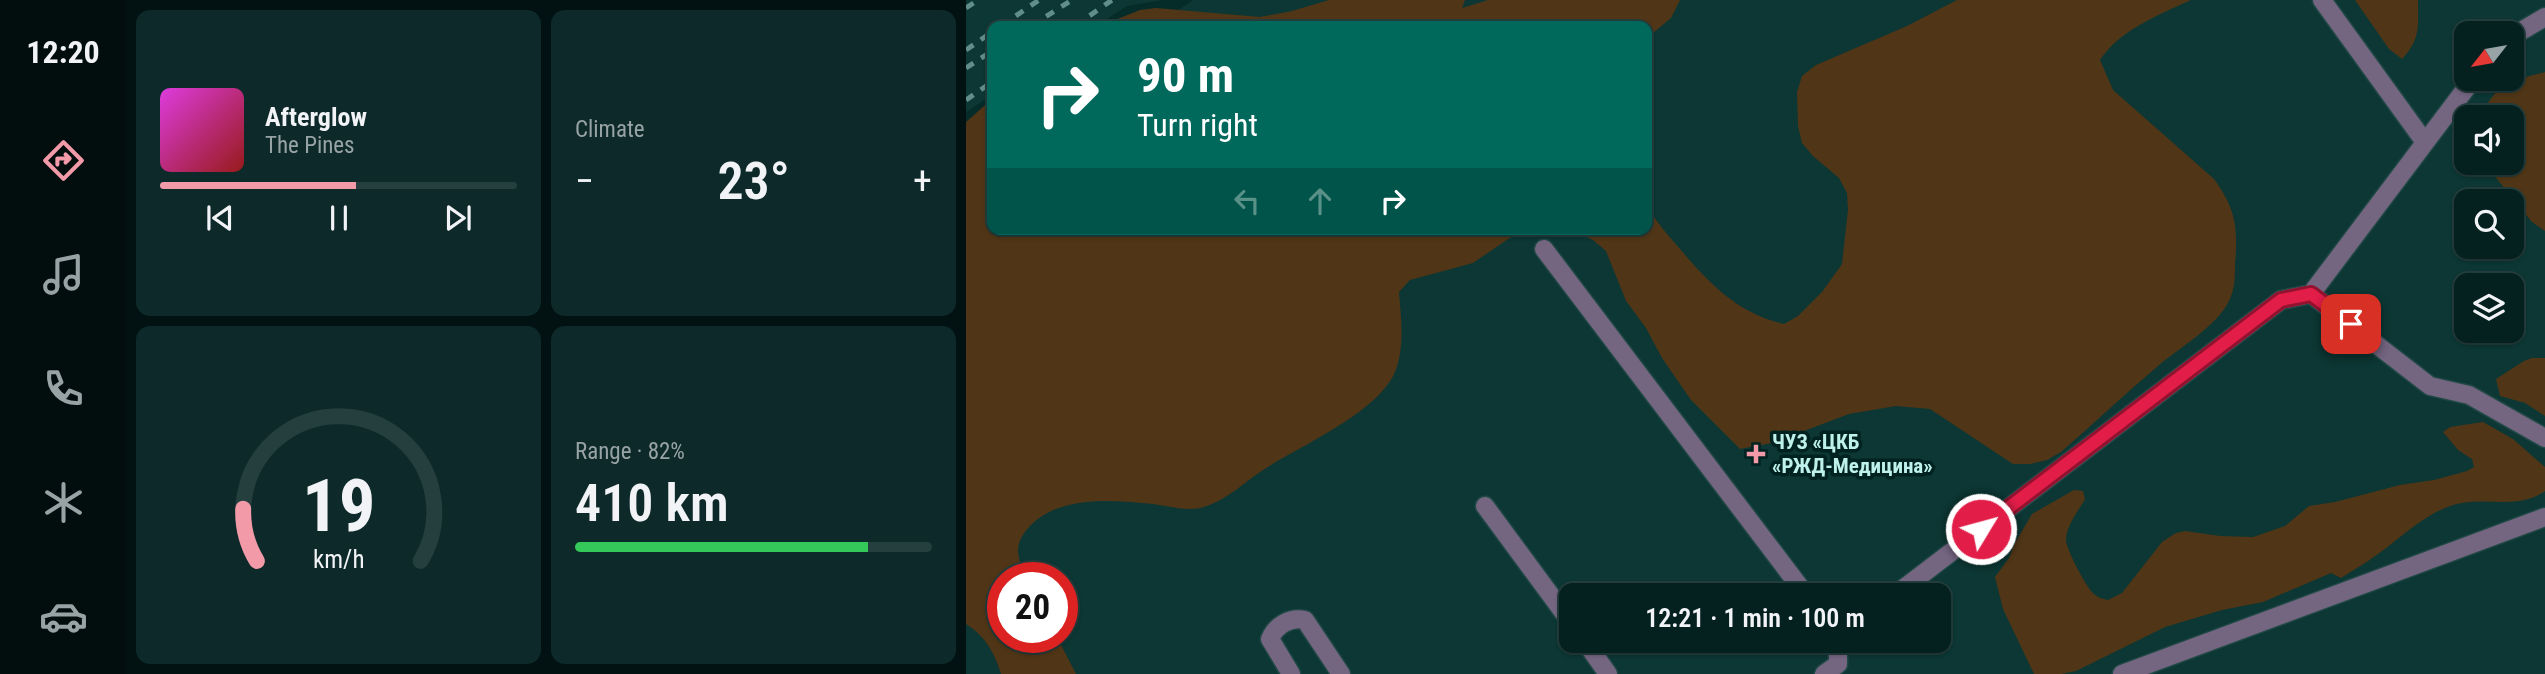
<!DOCTYPE html>
<html lang="en">
<head>
<meta charset="utf-8">
<style>
  body { margin:0; font-family:"Roboto Condensed",sans-serif; background:#0d2929; color:#f1f3f6; height:100vh; display:flex; flex-direction:column; font-size:26px; white-space:nowrap }
  * { box-sizing:border-box; margin:0 }
  p { font-size:23px; color:#97a3a5 }
  .icon { flex:none; width:38px; height:38px; fill:none; stroke:currentColor; stroke-width:2; stroke-linecap:round; stroke-linejoin:round }
  .map { position:relative; flex:1; overflow:hidden }
  .drawer { display:flex; flex-direction:column; gap:10px; padding:10px; background:#021212; width:840px }
  .drawer>* { flex:none }
  .guide { position:absolute; left:21px; top:21px; width:665px; height:214px; border-radius:14px; box-shadow:0 2px 5px #0004,0 0 0 2px #253e3e; background:#00695c; color:#fff; overflow:hidden }
  .needle { width:46px; rotate:239deg }
  .fabs { position:absolute; left:1488px; top:21px; display:grid; gap:14px }
  .fabs a { display:grid; place-items:center; width:70px; height:70px; border-radius:14px; background:#042120; box-shadow:0 2px 5px #0004,0 0 0 2px #253e3e; font-size:35px }
  .speed { position:absolute; left:21px; top:562px; display:flex; gap:14px; font-size:35px; font-weight:700; text-align:center }
  .speed>* { display:grid; place-content:center; width:91px; height:91px; border-radius:50%; background:#042120; box-shadow:0 2px 5px #0004,0 0 0 2px #253e3e; line-height:1 }
  .speed .limit { border:10px solid #d22; background:#fff; color:#111 }
  .pin { position:absolute; display:grid; place-items:center; width:60px; height:60px; color:#fff; margin:-30px; border-radius:14px; box-shadow:0 4px 10px #0006 }
  .me { position:absolute; width:77px; margin:-38px; rotate:53deg; stroke-linejoin:round; filter:drop-shadow(0 0 5px #0008) }
  .turn { display:flex; align-items:center; gap:24px; height:147px; padding:0 35px; font-size:32px }
  .turn .icon { width:91px; height:91px; stroke-width:2.5 }
  .turn b { display:block; font-size:49px; line-height:60px }
  .lanes { display:flex; align-items:center; height:66px; padding:0 35px; background:#0003; justify-content:center; gap:35px; direction:ltr }
  .lanes .off { opacity:.35 }
  .big { font-size:52px; font-weight:600; line-height:1.1 }
  .drawer .tile { flex:1; display:flex; flex-direction:column; justify-content:center; gap:10px; min-width:0; padding:0 24px; border-radius:14px; background:#0d2929 }
  .drawer .dial { align-items:center; gap:0 }
  .dial svg { height:182px; overflow:visible; fill:none; stroke:#253e3e; stroke-width:7; stroke-linecap:round; text-anchor:middle }
  .dial text { fill:#f1f3f6; stroke:none }
  .song { display:flex; align-items:center; gap:21px }
  .cover { width:84px; height:84px; border-radius:10px; background:linear-gradient(135deg,hsl(300 70% 55%),hsl(0 70% 35%)) }
  .played { height:7px; border-radius:4px; background:linear-gradient(90deg,#f39aa8 55%,#253e3e 55%) }
  .keys { display:flex; justify-content:space-around; direction:ltr }
  .heat { display:flex; justify-content:space-between; align-items:center; font-size:38px; direction:ltr }
  .charge { height:10px; border-radius:5px; background:linear-gradient(90deg,#34c759 82%,#253e3e 0) }
  .drawer .tiles { flex:1; display:grid; gap:10px; grid-template-columns:repeat(2,1fr) }
  .trip { position:absolute; left:593px; top:583px; width:392px; height:70px; border-radius:14px; background:#042120; box-shadow:0 2px 5px #0004,0 0 0 2px #253e3e; font-weight:600; line-height:70px; text-align:center }
  main { display:flex; flex:1; min-height:0 }
  .dock { display:flex; flex-direction:column; width:126px; justify-content:space-around; align-items:center; background:#020d0d; color:#97a3a5 }
  .dock .icon { width:49px; height:49px }
  .dock .active { color:#f39aa8 }
  .dock b { font-size:32px; color:#f1f3f6 }
  .map>svg:first-child { display:block }
  .built { fill:#0c3734; fill-rule:evenodd }
  .green { fill:#503616 }
  .lines { fill:none; stroke-linecap:round; stroke-linejoin:round }
  .service-casing { stroke:#204845; stroke-width:21 }
  .service { stroke:#746581; stroke-width:18 }
  .rail { stroke:#618d8a; stroke-width:5; stroke-dasharray:9 9; stroke-linecap:butt }
  .route-casing { stroke:#92132f; stroke-width:18 }
  .route { stroke:#e11d48; stroke-width:12 }
  .poi-dot { fill:#f39aa8; stroke:#002220; stroke-width:2.5 }
  .labels { text-anchor:middle; stroke-width:7; stroke-linejoin:round; paint-order:stroke }
  .poi-label { font-size:21px; font-weight:bold; fill:#bef1ec; stroke:#002220; text-anchor:start }
</style>
</head>
<body>
<main>
<nav class="dock">
<b>12:20</b>
<svg class="icon active" aria-label="directions" viewBox="0 0 24 24"><path d="M12 3l9 9-9 9-9-9zM9 14v-3h6M13 9l2 2-2 2"/></svg>
<svg class="icon" aria-label="music" viewBox="0 0 24 24"><path d="M9 18V5l10-2v13"/><circle cx="6" cy="18" r="3"/><circle cx="16" cy="16" r="3"/></svg>
<svg class="icon" aria-label="phone" viewBox="0 0 24 24"><path d="M5 4h4l2 5-3 2q2 4 5 5l2-3 5 2v4C11 20 4 13 5 4z"/></svg>
<svg class="icon" aria-label="climate" viewBox="0 0 24 24"><path d="M12 3v18M4 7l16 10M4 17L20 7"/></svg>
<svg class="icon" aria-label="car" viewBox="0 0 24 24"><path d="M5 17H2v-5l4-1 3-4h7l3 4 3 1v5h-3M9 17h6M6 11h13"/><circle cx="7" cy="17" r="2"/><circle cx="17" cy="17" r="2"/></svg>
</nav>
<section class="drawer">
<div class="tiles">
<div class="tile">
<div class="song"><i class="cover"></i><div><b>Afterglow</b><p>The Pines</p></div></div>
<div class="played"></div>
<div class="keys"><svg class="icon" aria-label="previous" viewBox="0 0 24 24"><path d="M18 5L8 12l10 7zM5 5v14"/></svg><svg class="icon" aria-label="pause" viewBox="0 0 24 24"><path d="M8 5v14M16 5v14"/></svg><svg class="icon" aria-label="next" viewBox="0 0 24 24"><path d="M6 5l10 7-10 7zM19 5v14"/></svg></div>
</div>
<div class="tile"><p>Climate</p>
<div class="heat"><a>−</a><b class="big">23°</b><a>+</a></div>
</div>
<div class="tile dial"><svg viewBox="0 0 100 80">
<path d="M14 69A42 42 0 1 1 86 69"/>
<path d="M14 69A42 42 0 0 1 8 46" stroke="#f39aa8"/>
<text x="50" y="56" font-size="32" font-weight="700">19</text>
<text x="50" y="72" font-size="11">km/h</text>
</svg></div>
<div class="tile"><p>Range · 82%</p><b class="big">410 km</b><div class="charge"></div></div>
</div>
</section>
<div class="map">
<svg width="1579" height="674" viewBox="0 0 1579 674">
  <rect width="100%" height="100%" fill="#062c2a"/>
  <!-- built -->
  <g class="built">
    <path d="M 0,0 L 197,0 L 161,6 L 130,26 L 26,26 L 26,95 L 0,112 Z"/>
    <path d="M 227,0 L 1579,0 L 1579,674 L 0,674 L 0,156 L 26,229 L 681,229 L 681,26 L 189,26 ZM 1500,33 L 1545,33 L 1545,79 L 1500,79 ZM 1500,117 L 1545,117 L 1545,163 L 1500,163 ZM 1500,201 L 1545,201 L 1545,247 L 1500,247 ZM 1500,285 L 1545,285 L 1545,331 L 1500,331 ZM 37,578 L 96,578 L 96,637 L 37,637 ZM 606,595 L 973,595 L 973,640 L 606,640 Z"/>
  </g>
  <!-- green -->
  <g class="green">
    <path d="M 363,0 L 499,0 L 496,8 L 522,0 L 714,0 L 705,18 L 681,38 L 681,26 L 134,26 L 174,10 L 190,8 L 294,17 L 326,11 Z"/>
    <path d="M 991,0 L 1225,0 C 1192,15 1154,30 1134,60 L 1147,90 L 1248,179 C 1270,209 1272,228 1269,264 C 1269,277 1269,289 1263,301 C 1251,326 1213,348 1192,366 C 1159,394 1127,424 1095,452 L 1081,460 L 1064,464 L 1047,464 L 964,409 L 930,406 L 883,414 L 806,443 L 774,449 L 725,400 L 696,358 L 680,328 L 660,301 L 640,251 L 627,240 L 603,229 L 681,229 L 681,205 C 689,221 702,235 714,249 C 744,284 771,313 818,324 L 832,316 L 856,292 L 876,264 L 882,210 L 881,193 L 873,178 L 847,156 L 836,143 L 832,126 L 831,92 L 836,76 L 850,65 L 941,26 Z"/>
    <path d="M 1389,0 L 1452,0 C 1452,26 1455,39 1436,59 L 1423,49 Z"/>
    <path d="M 1579,72 L 1579,231 L 1566,222 L 1518,163 L 1545,163 L 1545,117 L 1515,117 C 1528,84 1548,80 1579,72 Z"/>
    <path d="M 26,99 L 26,229 L 568,229 L 548,235 L 507,263 L 444,280 L 433,292 C 435,318 439,347 429,372 C 412,412 338,444 302,467 C 280,480 260,502 234,508 C 218,511 203,506 187,504 C 147,500 95,495 65,525 C 47,543 50,557 61,577 L 37,578 L 37,637 L 91,637 L 110,674 L 35,674 C 28,652 20,637 0,624 L 0,122 Z"/>
    <path d="M 1566,358 L 1579,358 L 1579,416 L 1559,403 L 1534,396 L 1530,379 L 1558,361 Z"/>
    <path d="M 1517,422 L 1547,439 L 1579,467 L 1579,491 C 1550,512 1516,494 1484,506 C 1456,516 1436,537 1412,554 C 1400,563 1387,570 1375,578 L 1365,573 L 1297,602 L 1256,610 L 1199,627 L 1110,671 L 1095,674 L 1068,674 L 1037,609 L 1029,577 L 1043,558 L 1049,543 L 1066,514 L 1108,490 L 1117,491 L 1119,499 C 1112,511 1101,525 1100,539 C 1099,547 1120,587 1127,593 C 1131,597 1136,599 1142,600 L 1156,593 L 1196,542 L 1210,533 L 1219,531 L 1254,536 L 1287,537 L 1319,526 L 1343,506 L 1369,502 L 1434,485 L 1468,480 L 1501,471 L 1508,467 L 1506,459 L 1492,450 L 1477,432 L 1484,427 Z"/>
  </g>
  <g class="lines">
    <!-- service casing -->
    <g class="service-casing">
      <g id="service">
        <path d="M 1356,0 L 1458,141"/>
        <path d="M 1545,37 L 1579,17"/>
        <path d="M 578,249 L 840,595"/>
        <path d="M 1345,294 L 1464,386 L 1503,395 L 1579,438"/>
        <path d="M 519,506 L 606,624"/>
        <path d="M 929,595 L 1315,300 L 1345,294 L 1507,79"/>
        <path d="M 618,640 L 642,674"/>
        <path d="M 325,674 L 304,639 C 310,625 324,617 339,620 L 375,674"/>
        <path d="M 858,674 L 872,664 L 872,640"/>
        <path d="M 1156,674 L 1579,517"/>
      </g>
    </g>
    <!-- service -->
    <use href="#service" class="service"/>
    <!-- rail -->
    <g class="rail">
      <path d="M 0,8 L 12,0"/>
      <path d="M 35,26 L 73,0"/>
      <path d="M 65,26 L 106,0"/>
      <path d="M 109,26 L 146,0"/>
      <path d="M 0,50 L 26,32"/>
      <path d="M 0,68 L 26,51"/>
      <path d="M 0,100 L 26,82"/>
    </g>
  </g>
  <g class="lines">
    <!-- route casing -->
    <g class="route-casing">
      <path id="route" d="M 1015,529 L 1315,300 L 1345,294 L 1385,324"/>
    </g>
    <!-- route -->
    <use href="#route" class="route"/>
  </g>
  <!-- markers -->
  <path class="poi-dot" d="M786.5 443.5h7v7h7v7h-7v7h-7v-7h-7v-7h7z"/>
  <g class="labels">
    <!-- poi labels -->
    <g class="poi-label">
      <text x="806" y="449">ЧУЗ «ЦКБ<tspan x="806" dy="24">«РЖД-Медицина»</tspan></text>
    </g>
  </g>
</svg>
<div class="fabs">
<a><svg class="needle" viewBox="-14 -14 28 28"><path d="M0-13l5 13h-10z" fill="#e53935"/><path d="M0 13l5-13h-10z" fill="#97a3a5"/></svg></a>
<a><svg class="icon" aria-label="sound" viewBox="0 0 24 24"><path d="M4 9h4l5-4v14l-5-4H4zM17 9q2 3 0 6"/></svg></a>
<a><svg class="icon" aria-label="search" viewBox="0 0 24 24"><circle cx="10" cy="10" r="6"/><path d="M15 15l6 6"/></svg></a>
<a><svg class="icon" aria-label="layers" viewBox="0 0 24 24"><path d="M12 4l9 5-9 5-9-5zM3 14l9 5 9-5"/></svg></a>
</div>
<div class="speed"><div class="limit">20</div></div>
<div class="pin" style="left:1385px;top:324px;background:#d93025"><svg class="icon" aria-label="arrive" viewBox="0 0 24 24"><path d="M6 21V4h12l-3 4 3 4H6"/></svg></div>
<svg class="me" style="left:1015px;top:529px" viewBox="-20 -20 40 40"><circle r="17" fill="#e11d48" stroke="#fff" stroke-width="3"/><path d="M0-11L8 9 0 5-8 9z" fill="#fff"/></svg>
<div class="trip">12:21 · 1 min · 100 m</div>
<div class="guide">
<div class="turn"><svg class="icon" aria-label="right" viewBox="0 0 24 24"><path d="M7 20v-9h11M14 6l5 5-5 5"/></svg><div><b>90 m</b>Turn right</div></div>
<div class="lanes"><svg class="icon off" aria-label="left" viewBox="0 0 24 24"><path d="M17 20v-9H6M10 6l-5 5 5 5"/></svg><svg class="icon off" aria-label="ahead" viewBox="0 0 24 24"><path d="M12 20V5M6 11l6-6 6 6"/></svg><svg class="icon" aria-label="right" viewBox="0 0 24 24"><path d="M7 20v-9h11M14 6l5 5-5 5"/></svg></div>
</div>
</div>
</main>
</body>
</html>
